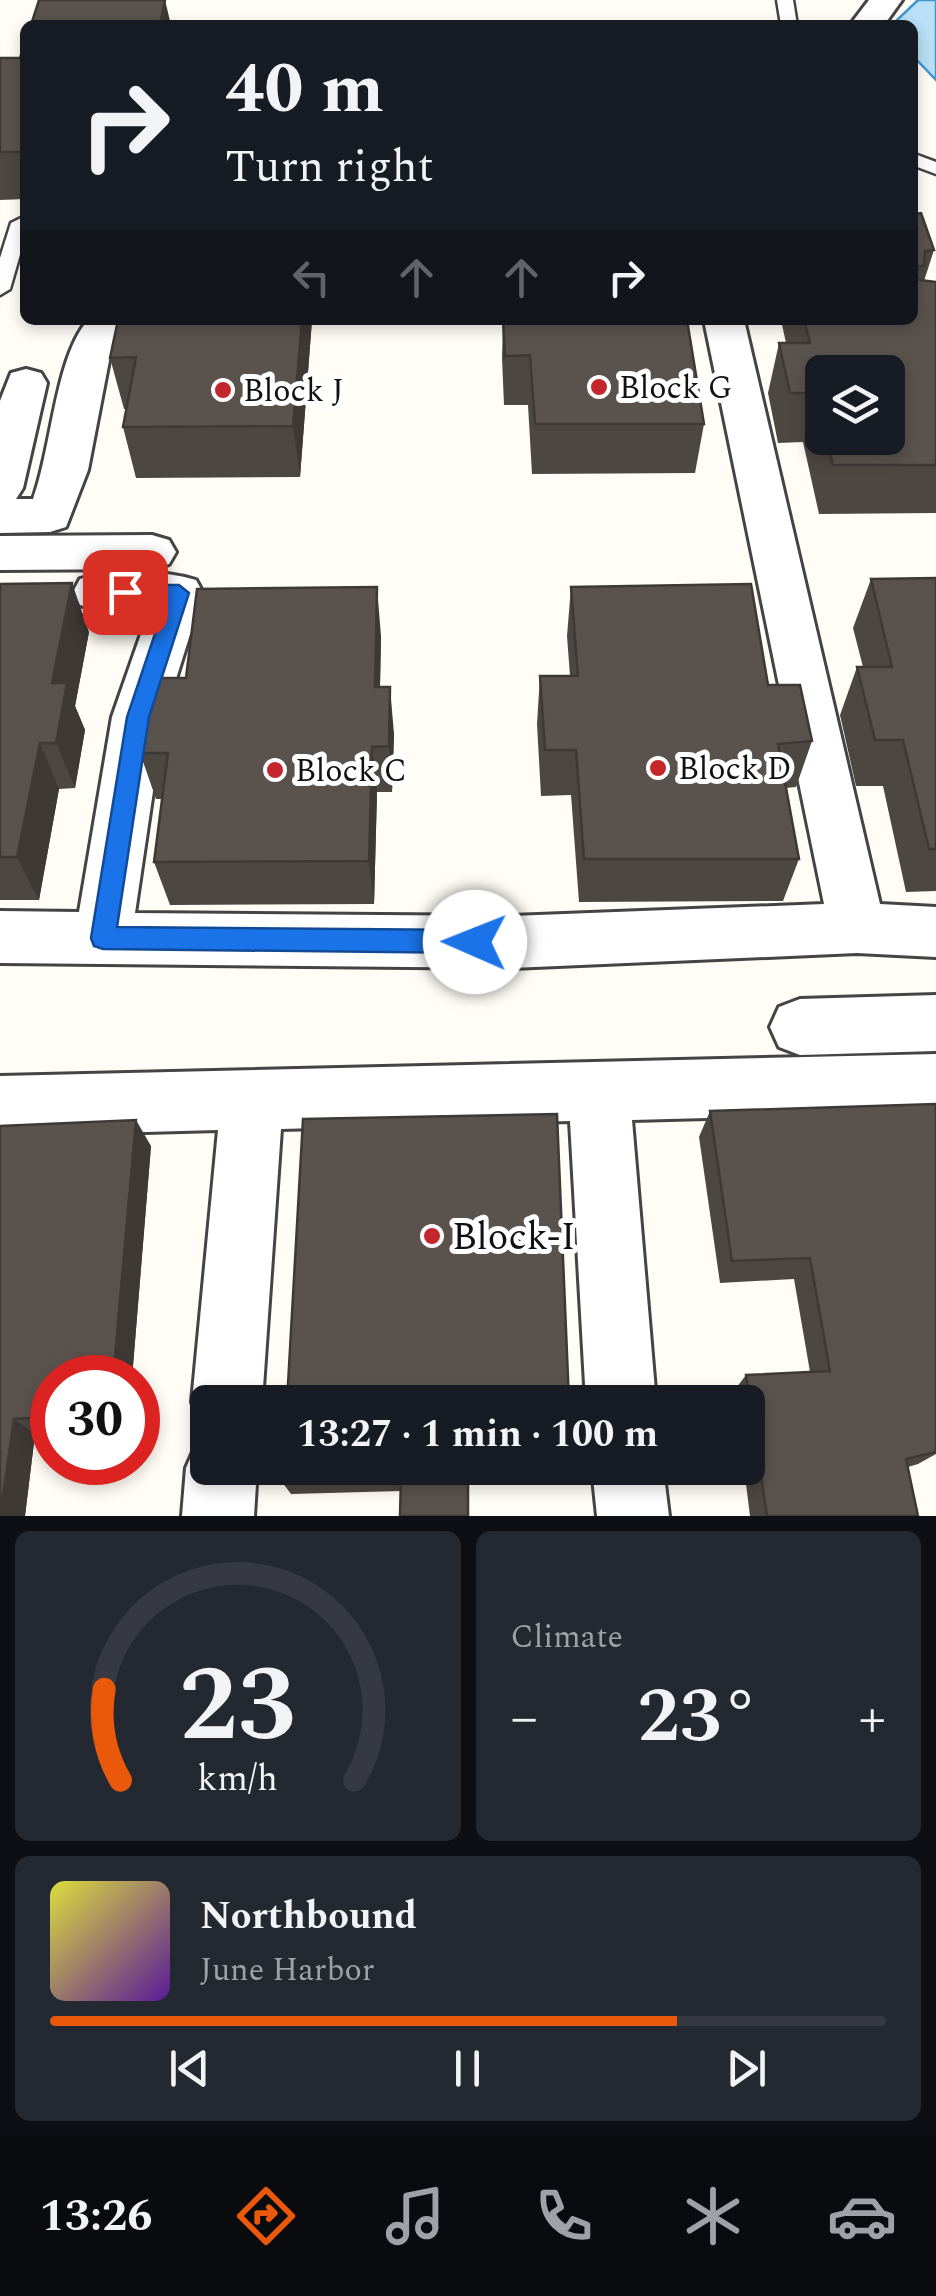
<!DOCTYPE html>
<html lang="en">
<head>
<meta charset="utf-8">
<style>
  body { margin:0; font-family:Spectral,serif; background:#242831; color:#f1f3f6; height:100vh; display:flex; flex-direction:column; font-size:38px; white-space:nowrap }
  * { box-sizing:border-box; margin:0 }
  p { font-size:32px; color:#9ea1a6 }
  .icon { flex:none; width:55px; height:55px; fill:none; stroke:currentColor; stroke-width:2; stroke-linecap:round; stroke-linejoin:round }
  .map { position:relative; height:1516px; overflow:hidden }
  .panel { display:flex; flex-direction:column; gap:15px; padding:15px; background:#0d0f14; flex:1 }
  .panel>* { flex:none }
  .top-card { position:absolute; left:20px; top:20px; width:898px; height:305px; border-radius:15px; box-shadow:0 5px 15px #0003; background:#171b24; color:#f1f3f6; overflow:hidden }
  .buttons { position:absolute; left:805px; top:355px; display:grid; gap:20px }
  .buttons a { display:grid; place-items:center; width:100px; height:100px; border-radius:15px; background:#171b24; box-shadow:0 5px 15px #0003; font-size:50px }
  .speed { position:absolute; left:30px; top:1355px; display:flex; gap:20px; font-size:50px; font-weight:700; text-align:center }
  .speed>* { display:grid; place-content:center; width:130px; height:130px; border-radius:50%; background:#171b24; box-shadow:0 5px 15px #0003; line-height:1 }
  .speed .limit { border:15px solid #d22; background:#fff; color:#111 }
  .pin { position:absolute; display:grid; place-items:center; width:85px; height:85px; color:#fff; margin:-42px; border-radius:20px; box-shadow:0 5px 15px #0006 }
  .me { position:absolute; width:110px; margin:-55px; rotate:271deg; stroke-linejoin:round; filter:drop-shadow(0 0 8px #0008) }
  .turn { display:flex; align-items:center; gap:35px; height:210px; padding:0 40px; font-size:45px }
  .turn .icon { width:130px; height:130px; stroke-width:2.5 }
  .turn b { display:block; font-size:70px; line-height:85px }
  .lanes { display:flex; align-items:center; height:95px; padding:0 40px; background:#0003; justify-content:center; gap:50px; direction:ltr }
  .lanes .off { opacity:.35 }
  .big { font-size:75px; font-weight:700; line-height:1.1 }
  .panel .card { flex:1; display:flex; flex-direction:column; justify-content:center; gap:15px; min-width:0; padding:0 35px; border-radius:15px; background:#242831 }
  .panel .dial { align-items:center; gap:0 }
  .dial svg { height:260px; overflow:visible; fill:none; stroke:#363941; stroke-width:7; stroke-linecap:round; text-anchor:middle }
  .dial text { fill:#f1f3f6; stroke:none }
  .song { display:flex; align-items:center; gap:30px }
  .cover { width:120px; height:120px; border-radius:15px; background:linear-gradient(135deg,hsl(60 70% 55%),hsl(270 70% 35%)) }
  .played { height:10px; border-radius:5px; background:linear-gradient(90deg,#ea580c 75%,#363941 75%) }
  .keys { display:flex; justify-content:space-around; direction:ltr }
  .heat { display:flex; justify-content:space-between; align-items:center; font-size:55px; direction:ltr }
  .panel .tiles { flex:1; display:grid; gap:15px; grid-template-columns:1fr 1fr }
  .card:last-child { grid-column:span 2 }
  .trip { position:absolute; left:190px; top:1385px; width:575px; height:100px; border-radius:15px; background:#171b24; box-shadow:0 5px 15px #0003; font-weight:700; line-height:100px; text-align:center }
  .tab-bar { display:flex; height:160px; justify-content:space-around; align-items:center; background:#090b0e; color:#9ea1a6 }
  .tab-bar .icon { width:70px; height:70px }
  .tab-bar .selected { color:#ea580c }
  .tab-bar b { font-size:45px; color:#f1f3f6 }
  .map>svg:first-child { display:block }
  .water { fill:#b9e0f7; stroke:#3f96cf; stroke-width:2.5 }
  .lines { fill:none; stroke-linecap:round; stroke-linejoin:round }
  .service-casing { stroke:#444; stroke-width:5 }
  .minor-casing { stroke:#444; stroke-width:6 }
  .service { fill:#fff; fill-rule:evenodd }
  .minor { fill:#fff; fill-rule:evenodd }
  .wall { fill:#4d4742; fill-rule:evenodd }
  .shaded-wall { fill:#3f3936 }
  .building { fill:#5a524d; stroke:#3f3936; stroke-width:2.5 }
  .route { fill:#1a73e8; stroke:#114b97; stroke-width:2.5 }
  .poi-dot { fill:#c4262e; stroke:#fff; stroke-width:4 }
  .labels { text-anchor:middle; stroke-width:10; stroke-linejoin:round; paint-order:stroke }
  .poi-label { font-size:32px; fill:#111; stroke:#fff; text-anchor:start }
  .near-poi-label { font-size:38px; fill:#111; stroke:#fff; text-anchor:start }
</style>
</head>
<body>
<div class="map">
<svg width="936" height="1516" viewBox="0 0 936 1516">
  <rect width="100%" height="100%" fill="#fffdf5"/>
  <!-- water -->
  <path class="water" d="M 918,0 L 936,0 L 936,80 L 913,56 L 912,25 L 899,25 L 897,20 Z"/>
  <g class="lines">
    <!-- service casing -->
    <g class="service-casing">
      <g id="service">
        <path d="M 777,0 L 793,0 L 797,25 L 781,25 Z"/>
        <path d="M 912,153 L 936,162 L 936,174 L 912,165 Z"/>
        <path d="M 25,216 L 25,237 L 10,289 L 0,295 L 0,258 L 11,223 Z"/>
      </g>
    </g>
    <!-- minor casing -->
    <g class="minor-casing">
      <g id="minor">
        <path d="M 869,0 L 902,0 L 884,25 L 850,25 Z"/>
        <path d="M 88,320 L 131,320 L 112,345 L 88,470 L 66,527 L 50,532 L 0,533 L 0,401 L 11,373 L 26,369 L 41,373 L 47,383 L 23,488 L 16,499 L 33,499 C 52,448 55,358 88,320 Z"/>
        <path d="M 704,320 L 744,320 L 880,904 L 936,907 L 936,957 L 857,953 L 512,968 L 0,963 L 0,911 L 79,912 L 112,717 L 149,611 L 97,610 L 80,605 L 73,592 L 80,579 C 113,569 163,570 196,580 L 203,593 L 164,717 L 135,913 L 512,916 L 824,904 Z"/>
        <path d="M 152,535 L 169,540 L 176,552 L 169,564 L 152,569 L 0,570 L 0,536 Z"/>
        <path d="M 936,995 L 936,1051 L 800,1055 L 779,1047 L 770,1027 L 779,1007 L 800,999 Z"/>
        <path d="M 936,1054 L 936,1112 L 632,1120 L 656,1402 L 586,1402 L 570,1121 L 281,1129 L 262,1402 L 208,1402 L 208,1429 L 202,1427 L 192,1402 L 218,1130 L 0,1136 L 0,1076 Z"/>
        <path d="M 208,1438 L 208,1468 L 257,1468 L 254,1516 L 182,1516 L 186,1468 L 197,1443 Z"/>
        <path d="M 592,1468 L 663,1468 L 669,1516 L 597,1516 Z"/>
      </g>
    </g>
    <!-- service -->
    <use href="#service" class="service"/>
    <!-- minor -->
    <use href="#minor" class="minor"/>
  </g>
  <!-- wall -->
  <g class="wall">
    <path d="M 25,43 L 25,199 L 0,200 L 0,58 L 20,58 Z"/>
    <path d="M 912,214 L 934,250 L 924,281 L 936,282 L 936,513 L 819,514 L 803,442 L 778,443 L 768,393 L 779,343 L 786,343 L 781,320 L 912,320 ZM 822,372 L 888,438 L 822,438 Z"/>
    <path d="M 118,320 L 312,320 L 300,477 L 136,478 L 123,427 L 126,409 L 124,409 L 110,358 Z"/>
    <path d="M 503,320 L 687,320 L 704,424 L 695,473 L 532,474 L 528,405 L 504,405 L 502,358 Z"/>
    <path d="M 936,578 L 936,891 L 906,892 L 883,786 L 856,786 L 840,715 L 857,667 L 863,667 L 853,628 L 871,579 Z"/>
    <path d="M 0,584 L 89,632 L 75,706 L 85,730 L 75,788 L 59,789 L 39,900 L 0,900 Z"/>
    <path d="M 571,587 L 768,685 L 812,741 L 796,787 L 786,788 L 799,859 L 783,901 L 579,902 L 571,795 L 541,796 L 537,724 L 540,676 L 570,676 L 567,636 Z"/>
    <path d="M 381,636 L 380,687 L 394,734 L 392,792 L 377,792 L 374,904 L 170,905 L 154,862 L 162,799 L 156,799 L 140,753 Z"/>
    <path d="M 936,1104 L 936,1454 L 918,1464 L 908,1467 L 918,1516 L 750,1516 L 744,1468 L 748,1468 L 748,1402 L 734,1402 L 733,1392 L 746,1375 L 810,1372 L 794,1279 L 720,1283 L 699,1137 L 710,1111 Z"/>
    <path d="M 0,1126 L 151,1146 L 132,1378 L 52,1378 L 52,1433 L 35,1434 L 25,1516 L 0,1516 Z"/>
    <path d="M 283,1468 L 571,1468 L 567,1479 L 468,1480 L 401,1491 L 291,1494 L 282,1482 Z"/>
  </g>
  <!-- shaded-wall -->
  <g class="shaded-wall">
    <path d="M 165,0 L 171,25 L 160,25 Z"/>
    <path d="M 302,320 L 312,320 L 300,477 L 293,426 Z"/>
    <path d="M 72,583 L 89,632 L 75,706 L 85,730 L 75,788 L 56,743 L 52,683 Z"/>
    <path d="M 377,587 L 381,636 L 379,734 L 375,687 Z"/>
    <path d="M 390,687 L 394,734 L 392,792 L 389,746 Z"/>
    <path d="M 40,743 L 59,789 L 39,900 L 17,857 Z"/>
    <path d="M 372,747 L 377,792 L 374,904 L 369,861 Z"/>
    <path d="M 136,1120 L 151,1146 L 132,1378 L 113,1378 Z"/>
    <path d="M 14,1419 L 35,1434 L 25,1516 L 1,1516 Z"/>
  </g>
  <!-- building -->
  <g class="building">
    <path d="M 39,0 L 165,0 L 160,25 L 31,25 Z"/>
    <path d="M 25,43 L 25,152 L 0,152 L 0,58 L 20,58 Z"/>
    <path d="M 921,213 L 934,250 L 925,251 L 924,266 L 912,266 L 912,214 Z"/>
    <path d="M 912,279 L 936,282 L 936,465 L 833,465 L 826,438 L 888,438 L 888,372 L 822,372 L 822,421 L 816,393 L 790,393 L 779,343 L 810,343 L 804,320 L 912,320 Z"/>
    <path d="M 118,320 L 302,320 L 293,426 L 123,427 L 136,357 L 110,358 Z"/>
    <path d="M 503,320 L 687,320 L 704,424 L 535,424 L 530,355 L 505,356 Z"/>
    <path d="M 936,578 L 936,849 L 929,849 L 903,740 L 875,740 L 857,667 L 892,667 L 871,579 Z"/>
    <path d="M 72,583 L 52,683 L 67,683 L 56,743 L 40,743 L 17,857 L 0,857 L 0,584 Z"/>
    <path d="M 751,584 L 768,685 L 800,685 L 812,741 L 778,744 L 799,859 L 584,859 L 576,750 L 545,750 L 540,676 L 578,676 L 571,587 Z"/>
    <path d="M 377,587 L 375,687 L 390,687 L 389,746 L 372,747 L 369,861 L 154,862 L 168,753 L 140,753 L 152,678 L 186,678 L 197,589 Z"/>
    <path d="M 936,1104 L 936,1452 L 906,1459 L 918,1516 L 767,1516 L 746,1375 L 830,1371 L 810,1258 L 732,1261 L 710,1111 Z"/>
    <path d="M 557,1114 L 569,1402 L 287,1402 L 303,1119 Z"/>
    <path d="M 136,1120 L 113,1378 L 52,1378 L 52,1417 L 14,1419 L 0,1516 L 0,1126 Z"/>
    <path d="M 283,1468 L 468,1468 L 468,1516 L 400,1516 L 401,1478 L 282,1482 Z"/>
  </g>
  <!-- route -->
  <path class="route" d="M 125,585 L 179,585 L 189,593 L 149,717 L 117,927 L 475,930 L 484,934 L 487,942 L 484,949 L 475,953 L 103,949 L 94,946 L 91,938 L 127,717 L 166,601 L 117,598 L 114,592 Z"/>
  <!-- markers -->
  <g class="poi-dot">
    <circle cx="599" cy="387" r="10"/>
    <circle cx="223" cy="390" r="10"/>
    <circle cx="658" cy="768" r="10"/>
    <circle cx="275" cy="770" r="10"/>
    <circle cx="432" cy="1236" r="10"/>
  </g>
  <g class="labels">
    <!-- poi labels -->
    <g class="poi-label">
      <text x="619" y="398">Block G</text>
      <text x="243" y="401">Block J</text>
      <text x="678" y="779">Block D</text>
      <text x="295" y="781">Block C</text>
    </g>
    <!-- near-poi labels -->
    <g class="near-poi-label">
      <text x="452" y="1249">Block-I</text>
    </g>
  </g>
</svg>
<div class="buttons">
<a><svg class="icon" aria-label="layers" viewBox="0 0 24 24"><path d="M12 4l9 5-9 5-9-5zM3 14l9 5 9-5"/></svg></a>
</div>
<div class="speed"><div class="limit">30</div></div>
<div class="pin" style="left:125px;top:592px;background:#d93025"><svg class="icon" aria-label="arrive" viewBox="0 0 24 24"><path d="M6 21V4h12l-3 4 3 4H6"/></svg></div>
<svg class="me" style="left:475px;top:942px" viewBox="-20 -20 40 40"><circle r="19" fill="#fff"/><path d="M0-13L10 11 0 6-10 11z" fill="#1a73e8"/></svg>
<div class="trip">13:27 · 1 min · 100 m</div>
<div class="top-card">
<div class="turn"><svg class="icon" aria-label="right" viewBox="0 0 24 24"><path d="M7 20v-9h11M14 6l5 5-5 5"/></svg><div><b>40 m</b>Turn right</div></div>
<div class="lanes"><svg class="icon off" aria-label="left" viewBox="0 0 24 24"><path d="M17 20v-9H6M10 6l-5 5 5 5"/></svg><svg class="icon off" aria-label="ahead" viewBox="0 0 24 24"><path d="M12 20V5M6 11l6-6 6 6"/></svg><svg class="icon off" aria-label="ahead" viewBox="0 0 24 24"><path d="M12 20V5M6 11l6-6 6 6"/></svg><svg class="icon" aria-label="right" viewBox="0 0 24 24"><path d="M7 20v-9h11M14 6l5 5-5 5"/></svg></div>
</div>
</div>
<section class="panel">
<div class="tiles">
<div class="card dial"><svg viewBox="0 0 100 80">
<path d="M14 69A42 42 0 1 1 86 69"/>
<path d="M14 69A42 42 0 0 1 9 41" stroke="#ea580c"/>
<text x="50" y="56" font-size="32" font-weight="700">23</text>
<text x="50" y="72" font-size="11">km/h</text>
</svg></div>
<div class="card"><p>Climate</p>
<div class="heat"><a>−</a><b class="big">23°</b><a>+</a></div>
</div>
<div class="card">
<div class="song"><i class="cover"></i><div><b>Northbound</b><p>June Harbor</p></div></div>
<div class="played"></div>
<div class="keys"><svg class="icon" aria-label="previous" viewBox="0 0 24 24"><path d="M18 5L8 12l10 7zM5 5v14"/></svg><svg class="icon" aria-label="pause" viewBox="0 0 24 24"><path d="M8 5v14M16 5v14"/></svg><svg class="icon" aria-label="next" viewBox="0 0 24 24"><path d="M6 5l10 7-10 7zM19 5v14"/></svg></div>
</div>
</div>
</section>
<nav class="tab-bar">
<b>13:26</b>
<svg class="icon selected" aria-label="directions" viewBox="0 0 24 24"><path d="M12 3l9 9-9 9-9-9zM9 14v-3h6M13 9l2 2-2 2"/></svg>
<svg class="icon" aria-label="music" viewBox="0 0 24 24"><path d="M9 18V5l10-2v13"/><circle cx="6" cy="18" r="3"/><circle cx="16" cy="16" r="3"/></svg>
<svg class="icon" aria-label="phone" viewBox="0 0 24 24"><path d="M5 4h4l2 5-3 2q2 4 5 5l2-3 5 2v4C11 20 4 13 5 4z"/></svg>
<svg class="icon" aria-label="climate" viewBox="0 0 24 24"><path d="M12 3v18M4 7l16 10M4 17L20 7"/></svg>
<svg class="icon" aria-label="car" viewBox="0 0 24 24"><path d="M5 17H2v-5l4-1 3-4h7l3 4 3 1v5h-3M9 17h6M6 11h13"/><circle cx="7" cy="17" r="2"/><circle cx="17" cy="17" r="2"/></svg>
</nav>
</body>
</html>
